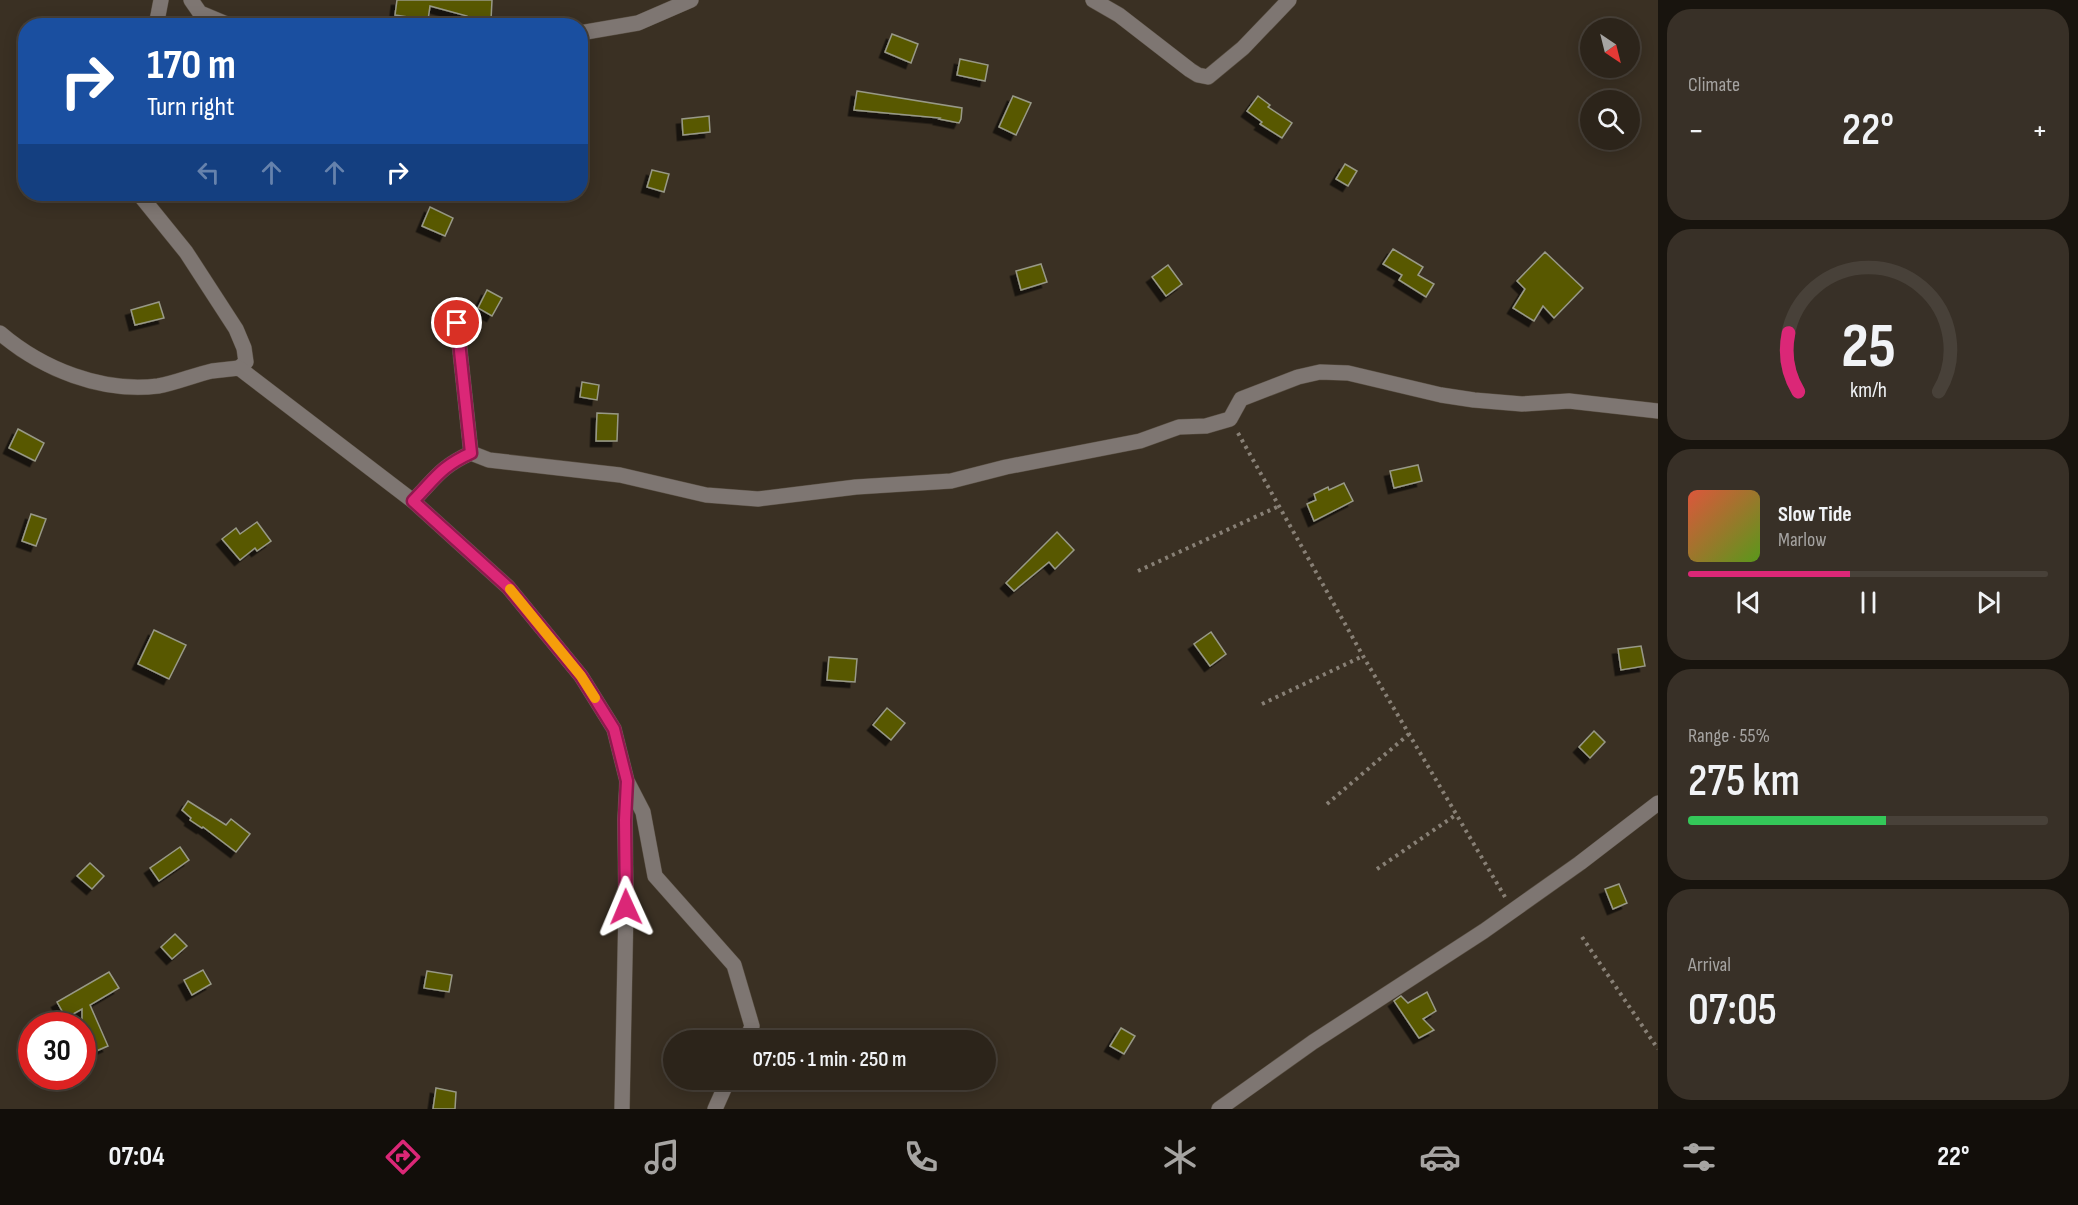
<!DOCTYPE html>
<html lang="en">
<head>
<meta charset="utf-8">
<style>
  body { margin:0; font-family:"Sofia Sans Condensed",sans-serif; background:#383027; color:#f1f3f6; height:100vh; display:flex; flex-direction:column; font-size:22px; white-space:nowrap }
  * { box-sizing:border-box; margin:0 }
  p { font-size:20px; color:#a6a4a2 }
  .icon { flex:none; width:33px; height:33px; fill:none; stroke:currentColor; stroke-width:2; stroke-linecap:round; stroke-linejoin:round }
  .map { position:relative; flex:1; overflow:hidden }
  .drawer { display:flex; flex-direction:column; gap:9px; padding:9px; background:#18140e; width:420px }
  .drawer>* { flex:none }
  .guide { position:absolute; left:18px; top:18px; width:570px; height:183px; border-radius:24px; box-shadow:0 3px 15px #0003,0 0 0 2px #484139; background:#1a4fa0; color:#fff; overflow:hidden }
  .needle { width:39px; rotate:145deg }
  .buttons { position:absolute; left:1580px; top:18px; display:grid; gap:12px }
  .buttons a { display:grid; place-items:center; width:60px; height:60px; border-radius:50%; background:#2c241a; box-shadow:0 3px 15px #0003,0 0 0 2px #484139; font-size:30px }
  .speed { position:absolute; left:18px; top:1012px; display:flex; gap:12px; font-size:30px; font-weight:700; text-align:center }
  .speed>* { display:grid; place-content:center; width:78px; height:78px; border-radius:50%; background:#2c241a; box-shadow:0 3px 15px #0003,0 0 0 2px #484139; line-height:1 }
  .speed .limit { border:9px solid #d22; background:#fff; color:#111 }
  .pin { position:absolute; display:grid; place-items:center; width:51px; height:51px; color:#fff; margin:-26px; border:3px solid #fff; border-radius:50%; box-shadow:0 2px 6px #0007 }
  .me { position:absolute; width:66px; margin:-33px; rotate:359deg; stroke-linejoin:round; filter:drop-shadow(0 0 4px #0008) }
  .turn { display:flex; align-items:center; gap:21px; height:126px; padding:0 30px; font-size:27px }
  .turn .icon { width:78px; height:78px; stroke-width:2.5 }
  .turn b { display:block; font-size:42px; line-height:51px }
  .lanes { display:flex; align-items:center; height:57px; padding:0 30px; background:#0003; justify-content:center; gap:30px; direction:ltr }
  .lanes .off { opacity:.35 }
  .big { font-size:45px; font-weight:600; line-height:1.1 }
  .drawer .card { flex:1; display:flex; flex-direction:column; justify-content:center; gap:9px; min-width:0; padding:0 21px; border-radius:24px; background:#383027 }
  .drawer .dial { align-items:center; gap:0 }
  .dial svg { height:156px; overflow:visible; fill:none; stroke:#484139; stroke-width:7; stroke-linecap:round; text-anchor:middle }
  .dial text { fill:#f1f3f6; stroke:none }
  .song { display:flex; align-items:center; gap:18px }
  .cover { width:72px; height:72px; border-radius:9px; background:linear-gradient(135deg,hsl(10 70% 55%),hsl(90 70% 35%)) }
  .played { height:6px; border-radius:3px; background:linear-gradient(90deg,#db2777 45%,#484139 45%) }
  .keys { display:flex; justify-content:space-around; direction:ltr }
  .heat { display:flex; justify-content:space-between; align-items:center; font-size:33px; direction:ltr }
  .charge { height:9px; border-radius:4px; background:linear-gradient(90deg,#34c759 55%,#484139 0) }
  .trip { position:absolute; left:663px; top:1030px; width:333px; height:60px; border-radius:30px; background:#2c241a; box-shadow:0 3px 15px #0003,0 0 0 2px #484139; font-weight:600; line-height:60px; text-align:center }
  .tab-bar { display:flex; height:96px; justify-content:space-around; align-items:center; background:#120e0a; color:#a6a4a2 }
  .tab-bar .icon { width:42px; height:42px }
  .tab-bar .on { color:#db2777 }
  .tab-bar b { font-size:27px; color:#f1f3f6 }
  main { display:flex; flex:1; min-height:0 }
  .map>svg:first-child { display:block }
  .building { fill:#595901; stroke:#989987; stroke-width:1.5; filter:url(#shadow) }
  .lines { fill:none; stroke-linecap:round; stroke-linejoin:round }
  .minor-casing { stroke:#584e42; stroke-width:16 }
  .path { stroke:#888076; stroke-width:4; stroke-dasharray:3 4.5; stroke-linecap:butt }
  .minor { stroke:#7e7672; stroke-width:15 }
  .route-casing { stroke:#8e194d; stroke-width:15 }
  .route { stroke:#db2777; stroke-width:10 }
  .slow { stroke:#f59e0b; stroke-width:10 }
</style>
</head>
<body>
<main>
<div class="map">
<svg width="1658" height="1109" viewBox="0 0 1658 1109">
  <defs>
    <filter id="shadow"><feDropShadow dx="-5.5" dy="5.5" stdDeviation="0" flood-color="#0009"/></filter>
  </defs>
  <rect width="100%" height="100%" fill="#3a3023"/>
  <!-- building -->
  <g class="building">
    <path d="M 397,0 L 492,0 L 491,20 L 467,20 L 467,16 L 430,6 L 428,20 L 395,15 Z"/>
    <path d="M 892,34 L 918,44 L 911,63 L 885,52 Z"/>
    <path d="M 960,59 L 988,65 L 985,81 L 957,75 Z"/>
    <path d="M 857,91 L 962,108 L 961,119 L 959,123 L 939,119 L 940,118 L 854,110 Z"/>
    <path d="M 1013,96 L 1031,103 L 1016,135 L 999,127 Z"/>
    <path d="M 1258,96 L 1270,105 L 1268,107 L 1292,123 L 1282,138 L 1260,124 L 1262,122 L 1247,111 Z"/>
    <path d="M 709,116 L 710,132 L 683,135 L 682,119 Z"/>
    <path d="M 1345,164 L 1357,171 L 1348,186 L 1336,179 Z"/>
    <path d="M 652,170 L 669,174 L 664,192 L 647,187 Z"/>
    <path d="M 430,207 L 453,218 L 445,236 L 422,226 Z"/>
    <path d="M 1393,249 L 1423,267 L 1418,275 L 1434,284 L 1426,297 L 1399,280 L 1402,275 L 1383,264 Z"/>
    <path d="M 1545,252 L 1583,288 L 1554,318 L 1543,306 L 1534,321 L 1513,308 L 1525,289 L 1517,281 Z"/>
    <path d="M 1041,264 L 1047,282 L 1021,290 L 1016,271 Z"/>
    <path d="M 1168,265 L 1182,284 L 1166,296 L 1152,277 Z"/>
    <path d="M 487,290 L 502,298 L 492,316 L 478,308 Z"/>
    <path d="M 159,302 L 164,318 L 135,325 L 131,310 Z"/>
    <path d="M 582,382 L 599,385 L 597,400 L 580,397 Z"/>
    <path d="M 597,413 L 618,414 L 617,441 L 596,441 Z"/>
    <path d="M 18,429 L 44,443 L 35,461 L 9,448 Z"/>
    <path d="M 1418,465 L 1422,481 L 1394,488 L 1390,471 Z"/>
    <path d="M 1344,483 L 1353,501 L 1314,521 L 1307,504 L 1316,500 L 1314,494 L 1328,487 L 1329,490 Z"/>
    <path d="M 31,514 L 46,519 L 36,546 L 22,541 Z"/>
    <path d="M 257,522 L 271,541 L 257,551 L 255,548 L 240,560 L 222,539 L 236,528 L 240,534 Z"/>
    <path d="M 1057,532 L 1074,550 L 1055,569 L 1049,562 L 1014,591 L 1006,583 Z"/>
    <path d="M 154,630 L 186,645 L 169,679 L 138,664 Z"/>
    <path d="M 1211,632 L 1226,654 L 1210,666 L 1194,644 Z"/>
    <path d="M 1641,646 L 1645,666 L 1621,670 L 1618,649 Z"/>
    <path d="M 829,657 L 857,659 L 855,682 L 827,680 Z"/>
    <path d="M 887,708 L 905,723 L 891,740 L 873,725 Z"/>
    <path d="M 1594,731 L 1605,742 L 1590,758 L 1579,747 Z"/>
    <path d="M 188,801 L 226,825 L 231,819 L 250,834 L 236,852 L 203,827 L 202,828 L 190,820 L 191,818 L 182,810 Z"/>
    <path d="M 180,847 L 189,860 L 159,881 L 150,868 Z"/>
    <path d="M 90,863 L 104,876 L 92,889 L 77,876 Z"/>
    <path d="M 1619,884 L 1627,903 L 1613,909 L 1605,889 Z"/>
    <path d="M 175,934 L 187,946 L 172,959 L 161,947 Z"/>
    <path d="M 203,970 L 211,984 L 192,995 L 184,980 Z"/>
    <path d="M 427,971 L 452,975 L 449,992 L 424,988 Z"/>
    <path d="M 109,972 L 119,988 L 90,1005 L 108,1046 L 82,1057 L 82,1009 L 66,1018 L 57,1002 Z"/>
    <path d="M 1427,992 L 1436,1011 L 1423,1019 L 1434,1030 L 1419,1038 L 1394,1001 L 1401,996 L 1408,1003 Z"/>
    <path d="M 1121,1028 L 1135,1036 L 1124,1054 L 1110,1046 Z"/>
    <path d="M 436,1088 L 456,1092 L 455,1109 L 433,1109 Z"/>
  </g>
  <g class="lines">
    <!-- minor casing -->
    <g class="minor-casing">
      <g id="minor">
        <path d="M 191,0 L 200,13 L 231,26"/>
        <path d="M 1093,0 L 1119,15 L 1190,70 L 1198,75 L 1208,77 L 1243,48 L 1289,0"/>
        <path d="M 156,26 L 161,0"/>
        <path d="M 580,33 L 638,23 L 691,0"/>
        <path d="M 139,194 L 186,252 L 236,329 L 244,348 L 246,362 L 239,368"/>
        <path d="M 457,323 L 471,453"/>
        <path d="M 0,333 C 42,369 102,393 158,386 C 176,383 194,375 212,371 C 221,370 230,369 239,368 L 413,501 C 435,479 440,467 471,453 L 489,460 L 620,475 L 706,495 L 758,499 L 856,487 L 951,481 L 1006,467 L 1140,441 L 1179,427 L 1206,426 L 1230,419 L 1241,399 L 1298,377 L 1320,372 L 1348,373 L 1441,395 L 1474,400 L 1522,404 L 1569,401 L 1658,411"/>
        <path d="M 413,501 L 508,587 L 581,676 L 614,729 L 627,781 L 625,820 L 626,907 L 622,1109"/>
        <path d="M 628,783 L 643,812 L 655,876 L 734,965 L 752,1026 L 746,1041"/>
        <path d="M 715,1109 L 728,1080"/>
        <path d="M 1219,1109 L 1313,1042 L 1484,931 L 1580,863 L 1658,803"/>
      </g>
    </g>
    <!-- path -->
    <g class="path">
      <path d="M 1238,433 L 1363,656 L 1505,897"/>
      <path d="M 1138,571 L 1279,506"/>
      <path d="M 1262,704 L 1363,656"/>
      <path d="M 1327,804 L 1409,734"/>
      <path d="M 1377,869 L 1457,814"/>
      <path d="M 1582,937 L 1658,1049"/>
    </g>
    <!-- minor -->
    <use href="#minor" class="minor"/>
  </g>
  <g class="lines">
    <!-- route casing -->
    <g class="route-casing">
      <path id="route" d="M 457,323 L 471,453 C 440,467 435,479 413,501 L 508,587 L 581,676 L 614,729 L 627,781 L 625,820 L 626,907"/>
    </g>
    <!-- route -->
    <use href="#route" class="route"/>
    <!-- slow -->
    <path class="slow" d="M 510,589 L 581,676 L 595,698"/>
  </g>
</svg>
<div class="buttons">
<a><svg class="needle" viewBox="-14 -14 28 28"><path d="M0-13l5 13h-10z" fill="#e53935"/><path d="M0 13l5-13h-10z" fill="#a6a4a2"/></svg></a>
<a><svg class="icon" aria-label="search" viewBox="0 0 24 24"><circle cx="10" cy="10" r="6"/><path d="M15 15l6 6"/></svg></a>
</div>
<div class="speed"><div class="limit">30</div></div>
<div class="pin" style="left:457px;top:323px;background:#d93025"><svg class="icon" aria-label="arrive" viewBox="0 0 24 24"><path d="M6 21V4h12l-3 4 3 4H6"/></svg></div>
<svg class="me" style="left:626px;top:907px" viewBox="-20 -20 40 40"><path d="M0-17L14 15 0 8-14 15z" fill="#db2777" stroke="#fff" stroke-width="4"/></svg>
<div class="trip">07:05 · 1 min · 250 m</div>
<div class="guide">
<div class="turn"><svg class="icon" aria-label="right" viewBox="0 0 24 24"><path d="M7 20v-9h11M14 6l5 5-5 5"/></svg><div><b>170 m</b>Turn right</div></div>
<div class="lanes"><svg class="icon off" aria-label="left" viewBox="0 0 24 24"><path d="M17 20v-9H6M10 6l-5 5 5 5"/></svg><svg class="icon off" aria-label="ahead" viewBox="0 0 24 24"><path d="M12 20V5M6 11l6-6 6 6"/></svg><svg class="icon off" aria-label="ahead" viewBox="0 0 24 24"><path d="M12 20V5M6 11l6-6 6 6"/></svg><svg class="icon" aria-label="right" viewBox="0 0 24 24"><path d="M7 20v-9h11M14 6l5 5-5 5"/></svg></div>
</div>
</div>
<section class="drawer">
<div class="card"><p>Climate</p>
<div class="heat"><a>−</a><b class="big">22°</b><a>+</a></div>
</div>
<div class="card dial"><svg viewBox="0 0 100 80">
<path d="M14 69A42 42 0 1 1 86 69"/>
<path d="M14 69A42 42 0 0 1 9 39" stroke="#db2777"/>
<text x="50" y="56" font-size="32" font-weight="700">25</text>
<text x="50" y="72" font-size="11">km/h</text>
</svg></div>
<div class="card">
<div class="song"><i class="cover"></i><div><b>Slow Tide</b><p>Marlow</p></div></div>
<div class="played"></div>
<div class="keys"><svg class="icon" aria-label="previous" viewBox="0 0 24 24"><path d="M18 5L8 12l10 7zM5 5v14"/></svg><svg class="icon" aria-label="pause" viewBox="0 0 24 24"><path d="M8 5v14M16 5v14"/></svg><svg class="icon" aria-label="next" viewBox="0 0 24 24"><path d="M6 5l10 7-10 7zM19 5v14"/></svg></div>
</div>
<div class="card"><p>Range · 55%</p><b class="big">275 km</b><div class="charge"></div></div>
<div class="card"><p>Arrival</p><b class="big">07:05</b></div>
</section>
</main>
<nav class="tab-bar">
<b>07:04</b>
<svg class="icon on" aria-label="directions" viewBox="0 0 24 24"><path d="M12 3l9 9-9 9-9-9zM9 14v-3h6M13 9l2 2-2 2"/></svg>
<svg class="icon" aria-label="music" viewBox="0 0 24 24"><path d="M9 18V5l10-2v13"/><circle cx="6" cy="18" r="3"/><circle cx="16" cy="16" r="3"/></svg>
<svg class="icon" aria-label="phone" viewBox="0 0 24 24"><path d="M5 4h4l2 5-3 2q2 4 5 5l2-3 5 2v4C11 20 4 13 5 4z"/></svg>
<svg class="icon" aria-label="climate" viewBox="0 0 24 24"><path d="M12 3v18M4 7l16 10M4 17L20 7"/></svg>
<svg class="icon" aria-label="car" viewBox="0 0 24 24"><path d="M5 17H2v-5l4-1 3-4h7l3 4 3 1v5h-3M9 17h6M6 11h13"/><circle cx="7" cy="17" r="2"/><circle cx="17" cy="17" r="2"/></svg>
<svg class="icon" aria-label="filters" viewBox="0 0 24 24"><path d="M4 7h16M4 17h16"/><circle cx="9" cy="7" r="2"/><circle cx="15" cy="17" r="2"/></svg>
<b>22°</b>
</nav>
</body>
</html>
